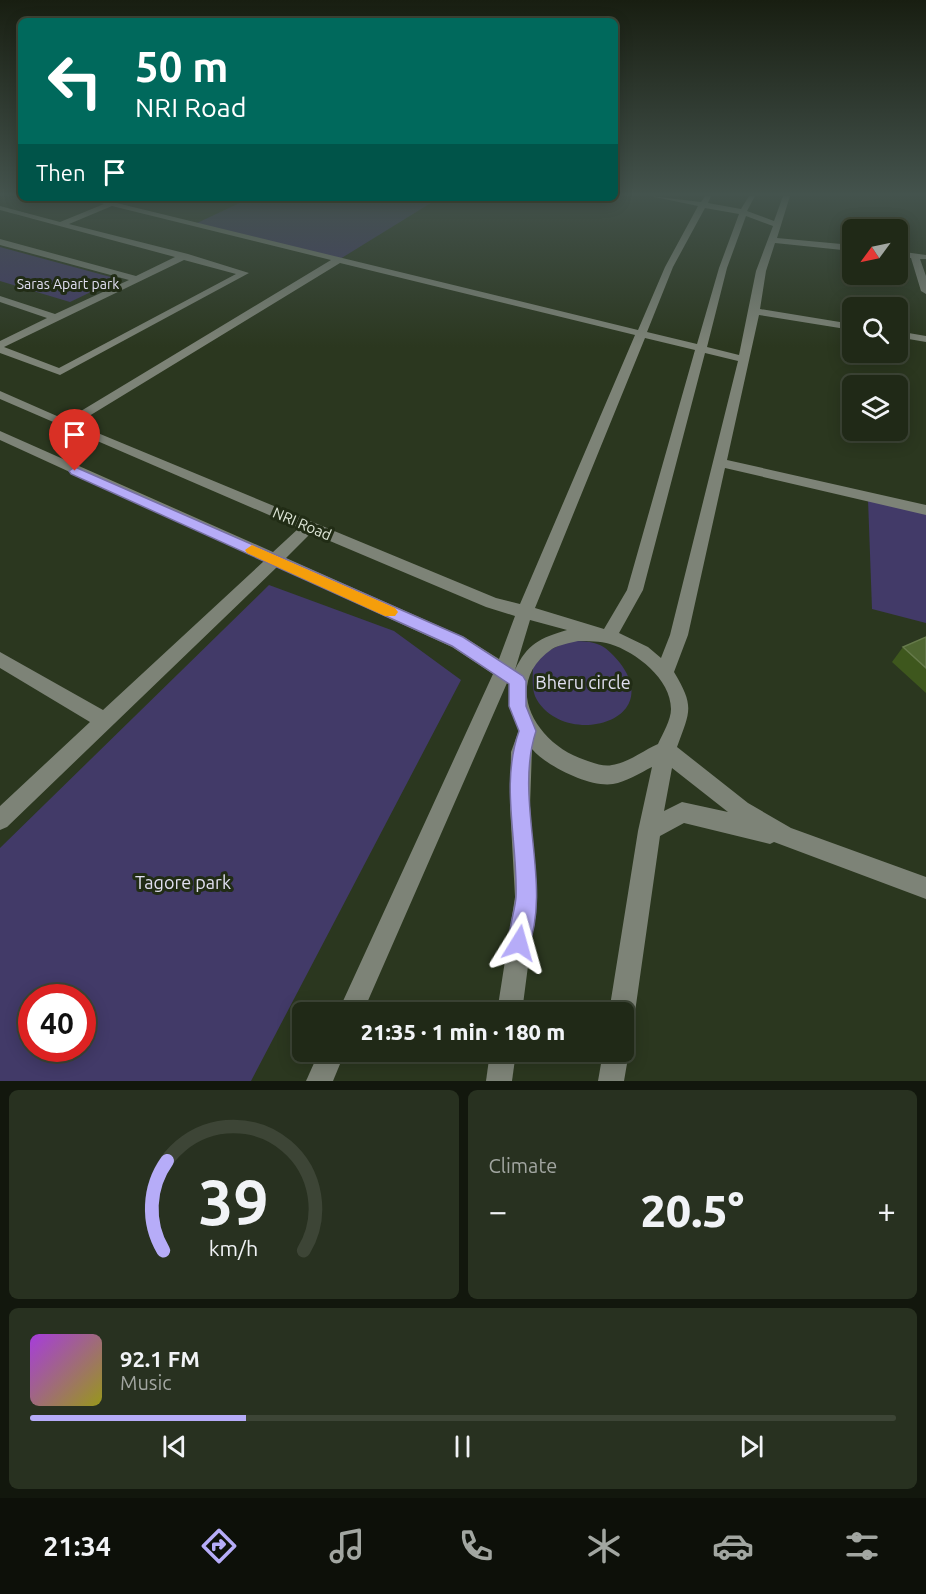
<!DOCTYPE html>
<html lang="en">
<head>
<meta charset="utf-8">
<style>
  body { margin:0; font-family:Ubuntu,sans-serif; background:#283120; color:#f1f3f6; height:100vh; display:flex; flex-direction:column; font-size:22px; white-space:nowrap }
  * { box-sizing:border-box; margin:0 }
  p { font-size:20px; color:#a2a6a1 }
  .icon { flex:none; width:33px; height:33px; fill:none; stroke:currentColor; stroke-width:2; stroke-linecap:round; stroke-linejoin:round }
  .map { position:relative; height:1081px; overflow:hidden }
  .details { display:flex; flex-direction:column; gap:9px; padding:9px; background:#12170d; flex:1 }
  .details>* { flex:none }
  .guide { position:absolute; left:18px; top:18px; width:600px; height:183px; border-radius:9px; box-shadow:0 3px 15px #0003,0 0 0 2px #3d4536; background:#00695c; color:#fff; overflow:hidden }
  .needle { width:39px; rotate:237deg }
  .fabs { position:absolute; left:842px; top:219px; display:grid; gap:12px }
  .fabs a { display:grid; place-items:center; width:66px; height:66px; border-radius:9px; background:#202917; box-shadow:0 3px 15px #0003,0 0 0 2px #3d4536; font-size:30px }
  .speed { position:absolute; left:18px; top:984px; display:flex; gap:12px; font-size:30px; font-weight:700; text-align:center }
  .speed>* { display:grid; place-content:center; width:78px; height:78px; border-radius:50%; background:#202917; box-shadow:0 3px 15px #0003,0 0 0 2px #3d4536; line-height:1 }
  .speed .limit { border:9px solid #d22; background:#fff; color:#111 }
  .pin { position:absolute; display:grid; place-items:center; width:51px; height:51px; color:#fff; margin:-62px -26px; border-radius:50% 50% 50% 0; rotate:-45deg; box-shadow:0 0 6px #0007 }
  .pin .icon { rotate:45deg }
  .me { position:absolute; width:66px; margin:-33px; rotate:8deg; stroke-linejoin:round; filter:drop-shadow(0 0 4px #0008) }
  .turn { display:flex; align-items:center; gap:21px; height:126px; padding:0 18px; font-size:27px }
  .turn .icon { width:78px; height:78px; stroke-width:2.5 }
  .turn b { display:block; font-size:42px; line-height:51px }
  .then { display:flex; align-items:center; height:57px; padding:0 18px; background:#0003; gap:12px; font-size:22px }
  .big { font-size:45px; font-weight:800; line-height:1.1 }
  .details .card { flex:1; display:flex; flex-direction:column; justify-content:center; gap:9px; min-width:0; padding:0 21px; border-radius:9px; background:#283120 }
  .details .dial { align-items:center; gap:0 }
  .dial svg { height:156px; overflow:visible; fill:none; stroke:#3d4536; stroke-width:7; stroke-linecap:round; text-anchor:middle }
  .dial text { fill:#f1f3f6; stroke:none }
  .song { display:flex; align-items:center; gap:18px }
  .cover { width:72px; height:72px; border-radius:9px; background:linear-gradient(135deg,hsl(280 70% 55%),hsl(60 70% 35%)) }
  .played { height:6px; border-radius:3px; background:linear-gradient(90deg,#b6acf8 25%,#3d4536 25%) }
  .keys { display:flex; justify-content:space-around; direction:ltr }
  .heat { display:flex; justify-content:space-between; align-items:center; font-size:33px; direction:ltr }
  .details .tiles { flex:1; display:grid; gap:9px; grid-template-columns:1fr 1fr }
  .card:last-child { grid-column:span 2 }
  .trip { position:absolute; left:292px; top:1002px; width:342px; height:60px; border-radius:9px; background:#202917; box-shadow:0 3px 15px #0003,0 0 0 2px #3d4536; font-weight:800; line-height:60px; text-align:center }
  .dock { display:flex; height:96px; justify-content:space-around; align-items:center; background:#0d1009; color:#a2a6a1 }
  .dock .icon { width:42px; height:42px }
  .dock .selected { color:#b6acf8 }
  .dock b { font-size:27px; color:#f1f3f6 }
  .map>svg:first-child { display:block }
  .green { fill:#423a68; fill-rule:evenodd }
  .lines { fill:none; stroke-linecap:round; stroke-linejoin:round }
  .minor { fill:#7d8377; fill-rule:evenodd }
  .wall { fill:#3e571d }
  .building { fill:#4f6631; stroke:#667a4b; stroke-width:1.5 }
  .route { fill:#b6acf8; stroke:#7670a1; stroke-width:1.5 }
  .slow { fill:#f59e0b }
  .labels { text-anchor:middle; stroke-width:6; stroke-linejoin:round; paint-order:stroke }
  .far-park-label { font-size:14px; fill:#e1dff1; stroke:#212c15 }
  .street-label { font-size:15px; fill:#dfe7d8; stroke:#212c15 }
  .near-park-label { font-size:18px; fill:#e1dff1; stroke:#212c15 }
</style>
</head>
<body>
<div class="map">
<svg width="926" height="1081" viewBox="0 0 926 1081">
  <rect width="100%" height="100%" fill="#2b371f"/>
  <!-- green -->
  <g class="green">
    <path d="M 250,198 L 439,198 L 340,259 L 195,224 Z"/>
    <path d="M 0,247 L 118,279 L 70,302 L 0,281 Z"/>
    <path d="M 868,499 L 926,511 L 926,623 L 872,609 Z"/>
    <path d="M 269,585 L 394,631 L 461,680 L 251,1081 L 0,1081 L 0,848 ZM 32,998 L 82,998 L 82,1048 L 32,1048 Z"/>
    <path d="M 568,641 C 595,641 603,642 620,663 C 665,722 566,748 537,700 C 531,691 533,675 533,664 L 546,652 Z"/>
  </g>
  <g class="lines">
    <!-- minor -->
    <g class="minor">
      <path d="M 650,196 L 701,202 L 705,196 L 711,196 L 708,203 L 741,209 L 749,196 L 755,196 L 747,211 L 774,221 L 783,196 L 790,196 L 777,238 L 852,245 L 852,251 L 775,243 L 766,271 L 760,309 L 852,324 L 852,330 L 759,315 L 727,460 L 926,505 L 926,515 L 725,468 L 688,635 L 674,672 C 695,707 690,711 677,747 L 748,803 L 791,828 L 926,877 L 926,899 L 774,842 L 770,844 L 684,823 L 660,836 L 635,1012 L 631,1021 L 624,1024 L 624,1012 L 609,1012 L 638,831 L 652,767 C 640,773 626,782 613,784 C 591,788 546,766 532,749 L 530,806 L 537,897 L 522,1012 L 497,1012 L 515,897 L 510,806 L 511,752 L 519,730 L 509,702 L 510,683 L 507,683 L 363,1012 L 338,1012 L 493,674 L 452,647 L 277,567 L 7,827 L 0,830 L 0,806 L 90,722 L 0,668 L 0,652 L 103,710 L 264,561 L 0,440 L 0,431 L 273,552 L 299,528 L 0,399 L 0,391 L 66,420 L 331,260 L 112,206 L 69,224 L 188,254 L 249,273 L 60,375 L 0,353 L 0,341 L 47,318 L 0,302 L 0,296 L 55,314 L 129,280 L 0,245 L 0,239 L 136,276 L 175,257 L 0,210 L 0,206 L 60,222 L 104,204 L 83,198 L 96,198 L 638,330 L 665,267 L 698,206 ZM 705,208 L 739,214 L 719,268 L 697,344 L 647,332 L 673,267 ZM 746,216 L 773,226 L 756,271 L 739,355 L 707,347 L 727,268 ZM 184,260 L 236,274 L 59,368 L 4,347 ZM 340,263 L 635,335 L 520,604 L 496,598 L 76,424 ZM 645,338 L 695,350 L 627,590 L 604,629 L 535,608 ZM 705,353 L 738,361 L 670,635 L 661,658 L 648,647 L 619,633 L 643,590 ZM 311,533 L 486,607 L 515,616 L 499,659 L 464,637 L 286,558 ZM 530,620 L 567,630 C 540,638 527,644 515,670 ZM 578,641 C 589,641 600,641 610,644 C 636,652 671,679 671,709 C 671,720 663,733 658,744 C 644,750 628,763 612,765 C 604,767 593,763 585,760 C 537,745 500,685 552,649 C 559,645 570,643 578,641 ZM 672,768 L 728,812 L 682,802 L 664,811 Z"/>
      <path d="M 897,251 L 926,255 L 926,259 L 920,259 L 926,276 L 926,294 L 921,291 L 911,258 L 897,257 Z"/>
      <path d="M 897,331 L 926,336 L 926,342 L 897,337 Z"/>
      <path d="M 624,1042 L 629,1052 L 624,1081 L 598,1081 L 603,1052 L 624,1052 Z"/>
      <path d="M 319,1052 L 345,1052 L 333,1081 L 306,1081 Z"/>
      <path d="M 490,1052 L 516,1052 L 512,1081 L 486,1081 Z"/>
    </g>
  </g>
  <!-- wall -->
  <path class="wall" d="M 926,637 L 926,693 L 892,662 L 903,647 Z"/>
  <!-- building -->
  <path class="building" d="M 926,637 L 926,668 L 903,647 Z"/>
  <!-- sky -->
  <linearGradient id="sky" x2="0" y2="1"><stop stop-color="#181e11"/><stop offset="0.56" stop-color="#44534d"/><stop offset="1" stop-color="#44534d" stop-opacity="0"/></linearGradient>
  <rect width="926" height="347" fill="url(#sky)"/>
  <!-- route -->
  <path class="route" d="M 75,467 L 463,637 L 523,676 L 526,681 L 526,706 L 536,731 C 513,801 554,885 527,951 L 519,954 L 512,951 C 505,934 515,914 516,897 C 518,841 500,785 519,731 L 509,706 L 509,684 L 452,646 L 71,474 L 69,471 Z"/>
  <!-- slow -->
  <path class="slow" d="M 252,545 L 395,608 L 398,612 L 395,616 L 385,616 L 247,553 L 245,550 Z"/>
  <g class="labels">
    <!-- far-park labels -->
    <g class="far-park-label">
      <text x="68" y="289">Saras Apart park</text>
    </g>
    <!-- street labels -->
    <g class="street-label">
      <text transform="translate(302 524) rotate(23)" y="5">NRI Road</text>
    </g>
    <!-- near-park labels -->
    <g class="near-park-label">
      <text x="583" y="689">Bheru circle</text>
      <text x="183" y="889">Tagore park</text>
    </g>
  </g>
</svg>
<div class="fabs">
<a><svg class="needle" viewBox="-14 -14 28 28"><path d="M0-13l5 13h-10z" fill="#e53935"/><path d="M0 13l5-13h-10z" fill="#a2a6a1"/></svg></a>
<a><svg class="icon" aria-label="search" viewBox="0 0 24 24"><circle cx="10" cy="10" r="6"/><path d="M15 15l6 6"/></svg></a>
<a><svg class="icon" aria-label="layers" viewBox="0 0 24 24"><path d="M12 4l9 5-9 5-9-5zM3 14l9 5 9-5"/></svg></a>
</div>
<div class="speed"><div class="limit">40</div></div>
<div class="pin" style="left:75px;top:471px;background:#d93025"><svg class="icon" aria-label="arrive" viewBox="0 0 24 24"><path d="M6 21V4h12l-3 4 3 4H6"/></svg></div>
<svg class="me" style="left:519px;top:943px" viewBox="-20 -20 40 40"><path d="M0-17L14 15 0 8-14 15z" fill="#b6acf8" stroke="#fff" stroke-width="4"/></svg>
<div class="trip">21:35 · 1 min · 180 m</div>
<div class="guide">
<div class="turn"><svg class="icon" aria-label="left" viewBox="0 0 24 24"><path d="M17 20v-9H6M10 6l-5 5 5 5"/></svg><div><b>50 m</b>NRI Road</div></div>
<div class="then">Then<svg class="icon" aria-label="arrive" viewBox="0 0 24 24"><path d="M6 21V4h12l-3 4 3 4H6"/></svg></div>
</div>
</div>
<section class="details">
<div class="tiles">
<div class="card dial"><svg viewBox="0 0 100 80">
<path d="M14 69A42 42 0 1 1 86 69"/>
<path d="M14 69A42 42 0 0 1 16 23" stroke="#b6acf8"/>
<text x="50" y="56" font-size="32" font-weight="700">39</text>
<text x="50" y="72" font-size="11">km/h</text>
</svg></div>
<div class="card"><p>Climate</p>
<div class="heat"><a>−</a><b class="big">20.5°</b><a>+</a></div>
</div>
<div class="card">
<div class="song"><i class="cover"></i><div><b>92.1 FM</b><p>Music</p></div></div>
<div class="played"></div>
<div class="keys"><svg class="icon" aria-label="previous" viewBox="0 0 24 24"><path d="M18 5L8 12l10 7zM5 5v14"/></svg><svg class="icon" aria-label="pause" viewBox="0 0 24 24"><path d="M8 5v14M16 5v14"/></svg><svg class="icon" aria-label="next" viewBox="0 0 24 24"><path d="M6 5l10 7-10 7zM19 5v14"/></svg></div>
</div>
</div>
</section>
<nav class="dock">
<b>21:34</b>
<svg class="icon selected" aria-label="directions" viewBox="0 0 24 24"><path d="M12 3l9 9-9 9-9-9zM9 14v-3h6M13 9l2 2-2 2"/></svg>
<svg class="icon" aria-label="music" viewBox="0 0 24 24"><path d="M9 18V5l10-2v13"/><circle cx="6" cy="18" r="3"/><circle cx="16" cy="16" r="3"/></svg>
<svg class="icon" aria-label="phone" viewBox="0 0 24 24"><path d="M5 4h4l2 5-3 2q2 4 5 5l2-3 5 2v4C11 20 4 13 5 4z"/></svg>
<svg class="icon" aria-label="climate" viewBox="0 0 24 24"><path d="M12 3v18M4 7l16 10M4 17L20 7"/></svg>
<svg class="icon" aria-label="car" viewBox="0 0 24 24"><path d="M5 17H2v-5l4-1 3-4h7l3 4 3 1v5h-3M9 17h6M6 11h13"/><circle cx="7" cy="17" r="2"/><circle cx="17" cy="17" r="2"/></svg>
<svg class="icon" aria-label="filters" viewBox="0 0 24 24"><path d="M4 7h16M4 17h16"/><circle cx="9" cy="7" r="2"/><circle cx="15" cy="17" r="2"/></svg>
</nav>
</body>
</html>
